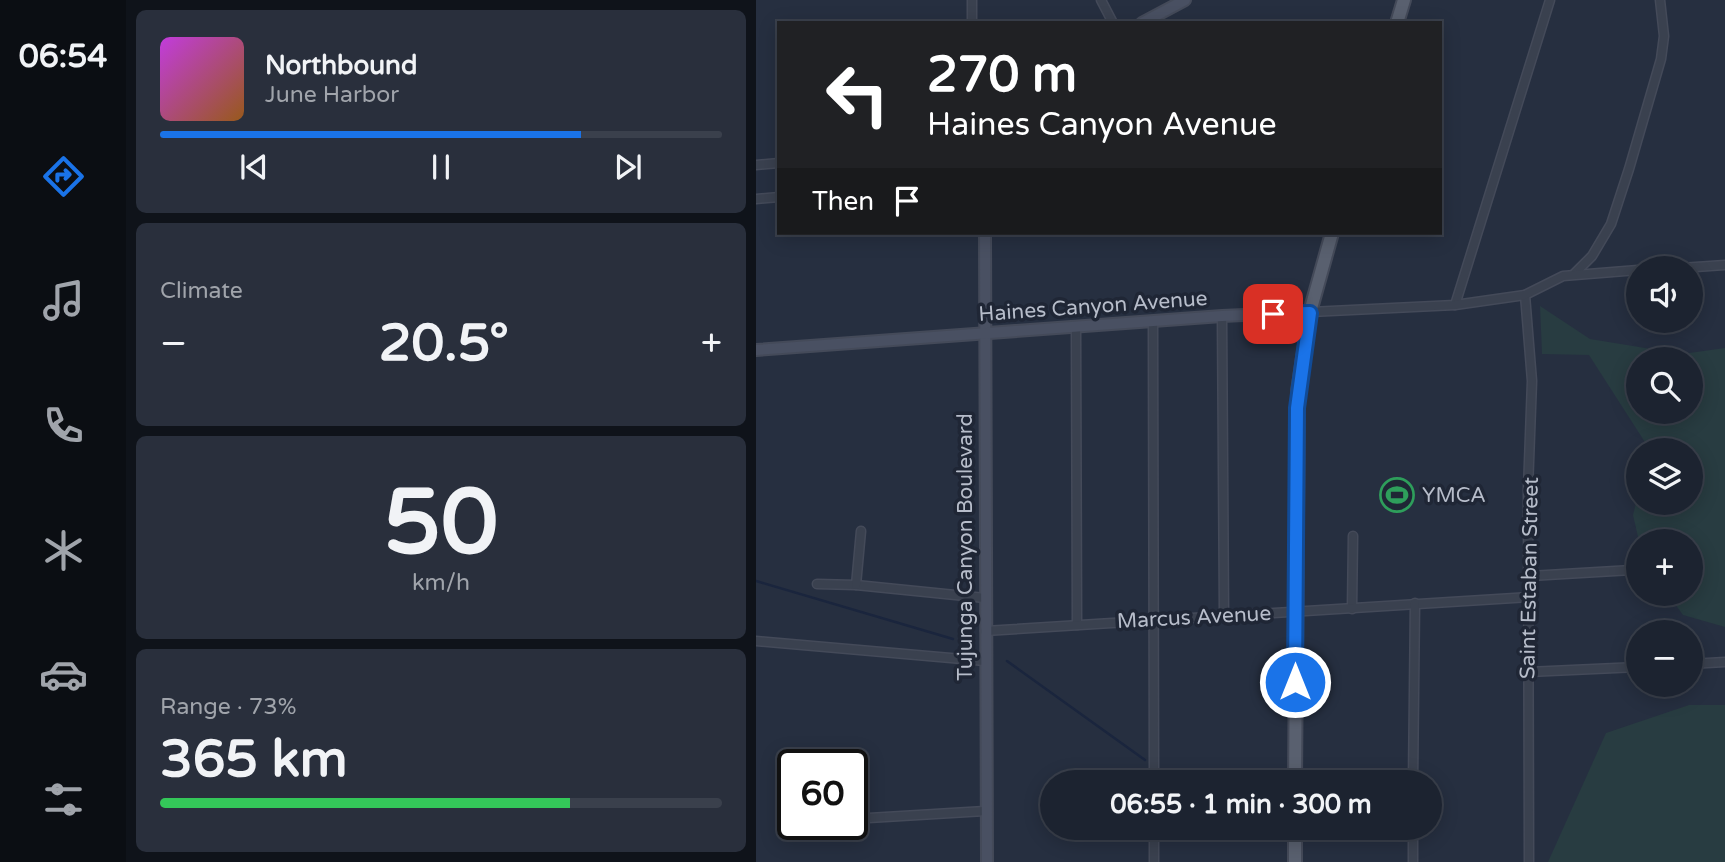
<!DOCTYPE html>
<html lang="en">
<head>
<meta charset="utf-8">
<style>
  body { margin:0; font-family:"Varela Round",sans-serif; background:#292f3c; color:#f1f3f6; height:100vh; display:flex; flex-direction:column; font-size:26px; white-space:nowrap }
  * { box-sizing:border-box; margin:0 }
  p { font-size:23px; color:#a0a4ab }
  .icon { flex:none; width:38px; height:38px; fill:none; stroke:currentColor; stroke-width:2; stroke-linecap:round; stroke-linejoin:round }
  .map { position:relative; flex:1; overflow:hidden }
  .panel { display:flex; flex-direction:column; gap:10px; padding:10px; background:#0f131a; width:630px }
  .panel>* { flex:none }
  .hud { position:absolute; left:21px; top:21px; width:665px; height:214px; border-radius:0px; box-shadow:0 4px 18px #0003,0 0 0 2px #3a404c; background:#202124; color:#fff; overflow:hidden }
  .buttons { position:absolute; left:870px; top:256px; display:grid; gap:14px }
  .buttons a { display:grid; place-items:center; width:77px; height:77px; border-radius:50%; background:#1c2330; box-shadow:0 4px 18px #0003,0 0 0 2px #3a404c; font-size:35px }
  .speed { position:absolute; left:21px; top:749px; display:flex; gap:14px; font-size:35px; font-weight:700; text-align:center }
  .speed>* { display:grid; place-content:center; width:91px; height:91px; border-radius:50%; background:#1c2330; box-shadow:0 4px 18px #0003,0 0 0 2px #3a404c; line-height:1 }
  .speed .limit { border:4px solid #111; border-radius:10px; background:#fff; color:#111 }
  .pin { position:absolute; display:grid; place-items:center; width:60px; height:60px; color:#fff; margin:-30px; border-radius:14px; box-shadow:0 4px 10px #0006 }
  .me { position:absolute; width:77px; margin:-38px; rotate:0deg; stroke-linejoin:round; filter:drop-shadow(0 0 5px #0008) }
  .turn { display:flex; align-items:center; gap:24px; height:147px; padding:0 35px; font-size:32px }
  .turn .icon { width:91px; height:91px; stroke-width:2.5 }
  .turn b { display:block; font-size:49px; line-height:60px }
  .then { display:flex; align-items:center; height:66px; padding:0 35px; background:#0003; gap:14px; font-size:26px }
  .big { font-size:52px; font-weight:700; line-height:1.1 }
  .panel .card { flex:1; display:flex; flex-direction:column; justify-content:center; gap:10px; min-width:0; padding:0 24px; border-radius:10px; background:#292f3c }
  .panel .dial { align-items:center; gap:0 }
  .dial b { font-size:91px; line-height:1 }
  .song { display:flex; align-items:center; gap:21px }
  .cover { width:84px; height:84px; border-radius:10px; background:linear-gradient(135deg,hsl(290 70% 55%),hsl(30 70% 35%)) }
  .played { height:7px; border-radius:4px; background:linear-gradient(90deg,#1a73e8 75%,#3a404c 75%) }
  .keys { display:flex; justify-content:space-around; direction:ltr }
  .heat { display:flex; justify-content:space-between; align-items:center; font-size:38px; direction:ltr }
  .charge { height:10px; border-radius:5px; background:linear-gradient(90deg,#34c759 73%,#3a404c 0) }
  .trip { position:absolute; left:284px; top:770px; width:402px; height:70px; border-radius:35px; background:#1c2330; box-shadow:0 4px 18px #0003,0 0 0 2px #3a404c; font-weight:700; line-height:70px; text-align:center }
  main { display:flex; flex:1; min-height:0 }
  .dock { display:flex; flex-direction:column; width:126px; justify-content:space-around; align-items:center; background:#0b0e13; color:#a0a4ab }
  .dock .icon { width:49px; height:49px }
  .dock .selected { color:#1a73e8 }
  .dock b { font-size:32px; color:#f1f3f6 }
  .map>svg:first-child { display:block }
  .green { fill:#283c41; fill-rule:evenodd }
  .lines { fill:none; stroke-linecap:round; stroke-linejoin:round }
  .stream { stroke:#1a253d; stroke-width:2.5 }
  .street-casing { stroke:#444a59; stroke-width:11 }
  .secondary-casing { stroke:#444a59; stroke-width:14 }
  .primary-casing { stroke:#444a59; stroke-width:16 }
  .street { stroke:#3a414f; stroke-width:8 }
  .secondary { stroke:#495062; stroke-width:10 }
  .primary { stroke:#59606f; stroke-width:12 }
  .route-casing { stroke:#114b97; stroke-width:18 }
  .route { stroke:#1a73e8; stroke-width:12 }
  .labels { text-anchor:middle; stroke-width:7; stroke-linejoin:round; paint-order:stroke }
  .street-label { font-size:21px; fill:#b7bdca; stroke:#1f2635 }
  .poi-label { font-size:21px; fill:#b7bdca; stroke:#1f2635; text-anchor:start }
</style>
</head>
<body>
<main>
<nav class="dock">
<b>06:54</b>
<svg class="icon selected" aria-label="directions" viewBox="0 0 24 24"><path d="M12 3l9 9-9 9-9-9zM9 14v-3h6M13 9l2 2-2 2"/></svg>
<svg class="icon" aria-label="music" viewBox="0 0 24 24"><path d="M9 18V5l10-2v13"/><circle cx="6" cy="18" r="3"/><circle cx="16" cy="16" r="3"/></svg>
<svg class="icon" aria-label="phone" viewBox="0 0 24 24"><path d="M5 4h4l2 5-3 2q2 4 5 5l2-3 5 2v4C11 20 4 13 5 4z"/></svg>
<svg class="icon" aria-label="climate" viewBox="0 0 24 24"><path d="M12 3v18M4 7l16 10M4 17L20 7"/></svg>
<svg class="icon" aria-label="car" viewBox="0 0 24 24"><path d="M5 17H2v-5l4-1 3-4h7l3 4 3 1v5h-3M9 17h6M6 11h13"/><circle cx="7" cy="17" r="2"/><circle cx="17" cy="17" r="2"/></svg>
<svg class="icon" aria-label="filters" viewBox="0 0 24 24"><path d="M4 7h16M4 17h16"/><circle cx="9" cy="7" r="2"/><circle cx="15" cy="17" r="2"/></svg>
</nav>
<section class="panel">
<div class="card">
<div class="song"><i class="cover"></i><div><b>Northbound</b><p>June Harbor</p></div></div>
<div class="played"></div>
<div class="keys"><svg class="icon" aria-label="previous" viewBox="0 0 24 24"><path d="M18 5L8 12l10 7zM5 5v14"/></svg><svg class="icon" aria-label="pause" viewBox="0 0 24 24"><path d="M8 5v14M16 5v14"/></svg><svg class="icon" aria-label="next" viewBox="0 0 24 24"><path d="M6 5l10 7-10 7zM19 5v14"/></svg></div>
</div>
<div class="card"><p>Climate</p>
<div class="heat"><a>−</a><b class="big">20.5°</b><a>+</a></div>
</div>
<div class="card dial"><b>50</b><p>km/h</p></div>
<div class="card"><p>Range · 73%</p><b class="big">365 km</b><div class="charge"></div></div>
</section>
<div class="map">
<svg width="969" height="862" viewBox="0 0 969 862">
  <rect width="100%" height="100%" fill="#262f40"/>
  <!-- green -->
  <g class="green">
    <path d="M 784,306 L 834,339 L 926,354 L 969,348 L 969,627 L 927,615 L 911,593 L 934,593 L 934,541 L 883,541 L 877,515 L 882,495 L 882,502 L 934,502 L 934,450 L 894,450 L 833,355 L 786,354 ZM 882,359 L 934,359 L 934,411 L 882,411 Z"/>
    <path d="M 933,705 L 969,705 L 969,862 L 792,862 L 850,733 Z"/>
  </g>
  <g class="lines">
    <!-- stream -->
    <g class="stream">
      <path d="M 0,581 L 197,639"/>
      <path d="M 251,661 L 389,760"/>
      <path d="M 415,779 L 421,782"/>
    </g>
    <!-- street casing -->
    <g class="street-casing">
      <g id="street">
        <path d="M 345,0 L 357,23"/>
        <path d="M 216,23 L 216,0"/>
        <path d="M 0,165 L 23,163"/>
        <path d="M 0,199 L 23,197"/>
        <path d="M 925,268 L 969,265"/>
        <path d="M 818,274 L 836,256 L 855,224 L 873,169 L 905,59 L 908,36 L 904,0"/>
        <path d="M 769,295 L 776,381 L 772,489 L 773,862"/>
        <path d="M 699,305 L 794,0"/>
        <path d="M 554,312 L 699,305 L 769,295 L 807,276 L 882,270"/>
        <path d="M 466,316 L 468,615"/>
        <path d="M 397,322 L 398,782"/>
        <path d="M 320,328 L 321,625"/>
        <path d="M 774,576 L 876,570"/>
        <path d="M 61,584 L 100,585 L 229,598"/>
        <path d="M 100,585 L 105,531"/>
        <path d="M 596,609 L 597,536"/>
        <path d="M 229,631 L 773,597"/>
        <path d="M 0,641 L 229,661"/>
        <path d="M 934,664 L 969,662"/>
        <path d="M 772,672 L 882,667"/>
        <path d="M 657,782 L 659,603"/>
        <path d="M 96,819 L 229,811"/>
        <path d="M 398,828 L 398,862"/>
        <path d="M 657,862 L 657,828"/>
      </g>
    </g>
    <!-- secondary casing -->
    <g class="secondary-casing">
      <g id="secondary">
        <path d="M 386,23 L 429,0"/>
        <path d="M 229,233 L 231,862"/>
        <path d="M 0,350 L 466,316 L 554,312"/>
      </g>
    </g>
    <!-- primary casing -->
    <g class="primary-casing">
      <g id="primary">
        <path d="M 641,23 L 648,0"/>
        <path d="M 539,782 L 542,391 L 554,312 L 576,233"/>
        <path d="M 539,828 L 539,862"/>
      </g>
    </g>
    <!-- street -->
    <use href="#street" class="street"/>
    <!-- secondary -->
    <use href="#secondary" class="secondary"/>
    <!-- primary -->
    <use href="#primary" class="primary"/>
  </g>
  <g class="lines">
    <!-- route casing -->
    <g class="route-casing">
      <path id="route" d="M 517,314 L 554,313 L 541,408 L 539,682"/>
    </g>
    <!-- route -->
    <use href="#route" class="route"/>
  </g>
  <!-- icons -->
  <defs>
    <g id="stadium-ring" transform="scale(1.75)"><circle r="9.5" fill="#1f2635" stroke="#2e9e5b" stroke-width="1.5"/><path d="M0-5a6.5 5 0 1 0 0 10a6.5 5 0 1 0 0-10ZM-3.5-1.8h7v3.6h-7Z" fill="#2e9e5b"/></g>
  </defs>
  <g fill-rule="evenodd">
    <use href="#stadium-ring" x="641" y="495"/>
  </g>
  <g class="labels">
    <!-- street labels -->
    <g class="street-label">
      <text transform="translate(337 306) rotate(-4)" y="7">Haines Canyon Avenue</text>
      <text transform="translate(209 547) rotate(-90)" y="7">Tujunga Canyon Boulevard</text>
      <text transform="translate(773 578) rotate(-89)" y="7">Saint Estaban Street</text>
      <text transform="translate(438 617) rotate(-3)" y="7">Marcus Avenue</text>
    </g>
    <!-- poi labels -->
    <g class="poi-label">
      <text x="666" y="502">YMCA</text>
    </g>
  </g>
</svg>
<div class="buttons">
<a><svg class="icon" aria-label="sound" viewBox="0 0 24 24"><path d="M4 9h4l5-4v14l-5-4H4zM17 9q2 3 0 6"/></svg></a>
<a><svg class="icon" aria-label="search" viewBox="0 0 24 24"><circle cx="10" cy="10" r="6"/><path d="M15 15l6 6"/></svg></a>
<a><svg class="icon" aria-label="layers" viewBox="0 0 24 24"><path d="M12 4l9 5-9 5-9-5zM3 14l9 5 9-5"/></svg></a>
<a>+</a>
<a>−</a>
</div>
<div class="speed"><div class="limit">60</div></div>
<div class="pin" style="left:517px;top:314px;background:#d93025"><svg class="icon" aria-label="arrive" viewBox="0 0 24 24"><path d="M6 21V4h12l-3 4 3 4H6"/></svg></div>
<svg class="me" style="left:539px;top:682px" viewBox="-20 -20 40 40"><circle r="17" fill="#1a73e8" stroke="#fff" stroke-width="3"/><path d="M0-11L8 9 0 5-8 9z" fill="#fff"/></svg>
<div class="trip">06:55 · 1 min · 300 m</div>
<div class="hud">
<div class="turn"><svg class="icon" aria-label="left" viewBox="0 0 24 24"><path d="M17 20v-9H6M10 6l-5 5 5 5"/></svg><div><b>270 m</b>Haines Canyon Avenue</div></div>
<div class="then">Then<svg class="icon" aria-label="arrive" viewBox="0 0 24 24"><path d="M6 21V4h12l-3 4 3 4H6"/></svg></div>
</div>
</div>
</main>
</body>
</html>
